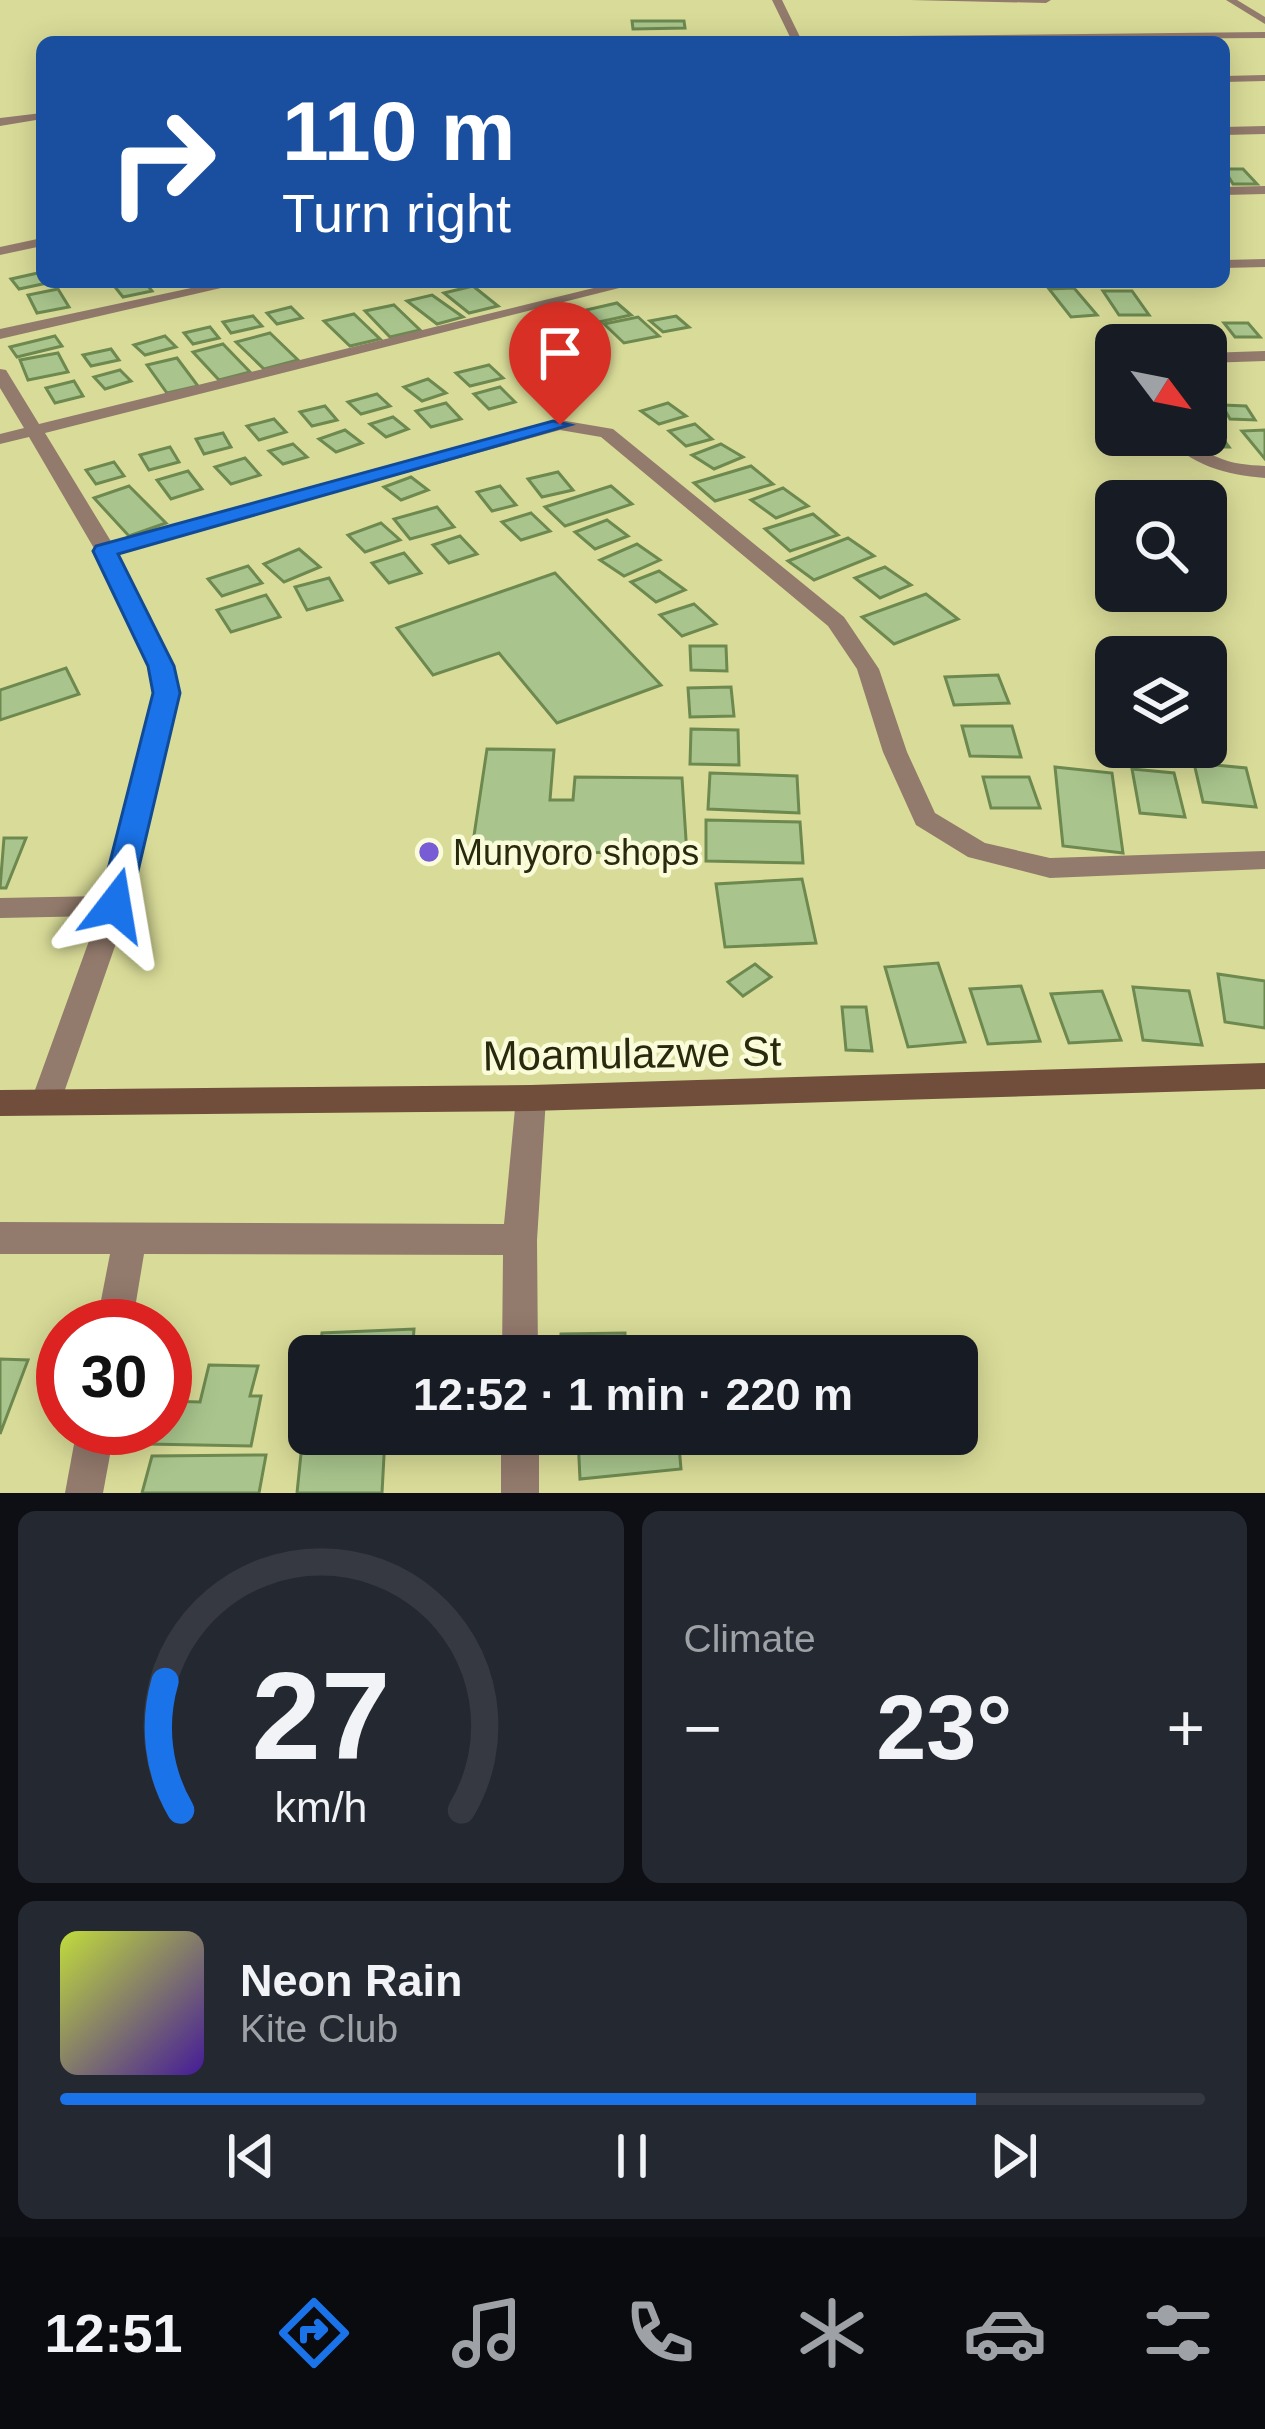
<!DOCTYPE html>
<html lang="en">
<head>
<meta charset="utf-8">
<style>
  body { margin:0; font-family:Helvetica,sans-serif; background:#242831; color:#f1f3f6; height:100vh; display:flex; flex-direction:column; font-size:45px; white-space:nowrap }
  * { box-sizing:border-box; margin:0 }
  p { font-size:39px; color:#9ea1a6 }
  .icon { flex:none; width:66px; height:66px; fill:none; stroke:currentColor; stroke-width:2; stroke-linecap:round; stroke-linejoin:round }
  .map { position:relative; height:1493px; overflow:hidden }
  .side { display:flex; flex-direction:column; gap:18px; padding:18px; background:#0d0f14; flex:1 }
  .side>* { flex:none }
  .top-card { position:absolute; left:36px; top:36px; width:1194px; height:252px; border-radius:18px; box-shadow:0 6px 30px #0003; background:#1a4fa0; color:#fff; overflow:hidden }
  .needle { width:78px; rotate:122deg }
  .tools { position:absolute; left:1095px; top:324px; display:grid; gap:24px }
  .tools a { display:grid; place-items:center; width:132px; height:132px; border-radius:18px; background:#171b24; box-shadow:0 6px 30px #0003; font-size:60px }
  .speed { position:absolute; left:36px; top:1299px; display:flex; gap:24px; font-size:60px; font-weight:700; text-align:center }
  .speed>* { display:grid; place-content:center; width:156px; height:156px; border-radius:50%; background:#171b24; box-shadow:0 6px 30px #0003; line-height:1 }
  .speed .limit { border:18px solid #d22; background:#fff; color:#111 }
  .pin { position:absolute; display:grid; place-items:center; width:102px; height:102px; color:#fff; margin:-123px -51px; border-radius:50% 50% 50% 0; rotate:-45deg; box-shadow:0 0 12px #0007 }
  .pin .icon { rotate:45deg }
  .me { position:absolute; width:132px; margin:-66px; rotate:14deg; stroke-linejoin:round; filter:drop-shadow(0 0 9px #0008) }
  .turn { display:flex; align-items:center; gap:42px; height:252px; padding:0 48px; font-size:54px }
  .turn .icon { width:156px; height:156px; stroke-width:2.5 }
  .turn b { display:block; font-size:84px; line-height:102px }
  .big { font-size:90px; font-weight:600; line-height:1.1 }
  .side .card { flex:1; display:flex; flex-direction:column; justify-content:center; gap:18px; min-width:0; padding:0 42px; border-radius:18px; background:#242831 }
  .side .dial { align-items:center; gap:0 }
  .dial svg { height:312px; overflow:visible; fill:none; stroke:#363941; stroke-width:7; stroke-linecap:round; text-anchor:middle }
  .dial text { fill:#f1f3f6; stroke:none }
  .song { display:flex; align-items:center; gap:36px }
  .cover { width:144px; height:144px; border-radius:18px; background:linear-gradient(135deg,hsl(70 70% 55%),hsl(260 70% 35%)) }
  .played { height:12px; border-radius:6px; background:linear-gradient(90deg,#1a73e8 80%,#363941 80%) }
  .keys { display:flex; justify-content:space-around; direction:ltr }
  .heat { display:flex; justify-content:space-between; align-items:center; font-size:66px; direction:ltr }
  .side .tiles { flex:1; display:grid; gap:18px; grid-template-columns:1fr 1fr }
  .card:last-child { grid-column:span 2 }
  .trip { position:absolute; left:288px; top:1335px; width:690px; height:120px; border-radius:18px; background:#171b24; box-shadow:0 6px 30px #0003; font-weight:600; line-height:120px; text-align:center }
  .tab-bar { display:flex; height:192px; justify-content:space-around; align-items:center; background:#090b0e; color:#9ea1a6 }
  .tab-bar .icon { width:84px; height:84px }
  .tab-bar .current { color:#1a73e8 }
  .tab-bar b { font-size:54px; color:#f1f3f6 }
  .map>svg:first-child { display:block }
  .building { fill:#a9c58d; stroke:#6d8950; stroke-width:3 }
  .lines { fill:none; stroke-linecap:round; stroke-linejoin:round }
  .street { fill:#927a6c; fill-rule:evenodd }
  .secondary { fill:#704e3b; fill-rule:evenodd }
  .route { fill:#1a73e8; stroke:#114b97; stroke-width:3 }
  .poi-dot { fill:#785cd6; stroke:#f9fbd9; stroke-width:4.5 }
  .labels { text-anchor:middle; stroke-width:9; stroke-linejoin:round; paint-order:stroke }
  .poi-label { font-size:36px; fill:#28290d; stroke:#f9fbd9; text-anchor:start }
  .near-street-label { font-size:42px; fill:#28290d; stroke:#f9fbd9 }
</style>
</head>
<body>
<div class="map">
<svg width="1265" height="1493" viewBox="0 0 1265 1493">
  <rect width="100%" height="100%" fill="#d9dc98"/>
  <!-- building -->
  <g class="building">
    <path d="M 632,21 L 684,21 L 685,28 L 633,29 Z"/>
    <path d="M 1224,169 L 1243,169 L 1257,184 L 1233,184 Z"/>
    <path d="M 38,273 L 47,283 L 19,289 L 11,279 Z"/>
    <path d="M 111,282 L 145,282 L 152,291 L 123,297 Z"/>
    <path d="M 473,286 L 498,306 L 469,313 L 444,293 Z"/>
    <path d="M 1074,288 L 1097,315 L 1071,317 L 1049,289 Z"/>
    <path d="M 58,289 L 69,307 L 37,313 L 28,295 Z"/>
    <path d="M 1103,291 L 1132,291 L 1149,315 L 1119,315 Z"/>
    <path d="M 432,295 L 463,317 L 437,324 L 407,301 Z"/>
    <path d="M 617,303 L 631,315 L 599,322 L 586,310 Z"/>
    <path d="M 394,305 L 420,330 L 390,337 L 365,311 Z"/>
    <path d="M 291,307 L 302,318 L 277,324 L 267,313 Z"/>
    <path d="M 354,314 L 380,339 L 350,346 L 324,321 Z"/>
    <path d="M 253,316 L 262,326 L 231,333 L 223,322 Z"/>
    <path d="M 676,316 L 689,327 L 663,332 L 650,321 Z"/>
    <path d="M 638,317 L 659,336 L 624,343 L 604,324 Z"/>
    <path d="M 1224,323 L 1248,323 L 1260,337 L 1235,337 Z"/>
    <path d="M 210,327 L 219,338 L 193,344 L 184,333 Z"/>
    <path d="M 270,333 L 298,360 L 264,369 L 236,342 Z"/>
    <path d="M 55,336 L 62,346 L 17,357 L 10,347 Z"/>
    <path d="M 165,336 L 176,347 L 145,355 L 134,345 Z"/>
    <path d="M 223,344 L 250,372 L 219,380 L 193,352 Z"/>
    <path d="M 111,349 L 119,360 L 91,366 L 83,355 Z"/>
    <path d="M 58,353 L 68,372 L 28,380 L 20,360 Z"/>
    <path d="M 177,358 L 198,386 L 167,393 L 147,365 Z"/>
    <path d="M 489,365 L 503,378 L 470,386 L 456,373 Z"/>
    <path d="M 120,370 L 131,381 L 105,389 L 94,377 Z"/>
    <path d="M 555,374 L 570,391 L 543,396 L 529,379 Z"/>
    <path d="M 428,379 L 446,393 L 422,401 L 404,387 Z"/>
    <path d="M 74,381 L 83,396 L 55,403 L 46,388 Z"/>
    <path d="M 500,387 L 515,402 L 489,409 L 474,394 Z"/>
    <path d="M 377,394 L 390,406 L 361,414 L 348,402 Z"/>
    <path d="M 446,403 L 461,419 L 431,427 L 416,411 Z"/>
    <path d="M 668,403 L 686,416 L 659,424 L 641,411 Z"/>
    <path d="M 1222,405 L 1246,406 L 1255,420 L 1230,419 Z"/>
    <path d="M 325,406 L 337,420 L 312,426 L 300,412 Z"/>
    <path d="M 393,417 L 408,429 L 386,437 L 370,424 Z"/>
    <path d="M 274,419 L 286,432 L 259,440 L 247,426 Z"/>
    <path d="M 695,424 L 712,439 L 686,446 L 669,431 Z"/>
    <path d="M 345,430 L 362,443 L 336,452 L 319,439 Z"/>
    <path d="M 1265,430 L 1265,459 L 1242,431 Z"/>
    <path d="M 1206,432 L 1218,432 L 1229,447 L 1204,447 L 1195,435 Z"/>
    <path d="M 223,433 L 231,447 L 204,454 L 196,439 Z"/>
    <path d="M 293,444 L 307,457 L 283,464 L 269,451 Z"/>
    <path d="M 721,444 L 743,457 L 714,469 L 692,455 Z"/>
    <path d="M 170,447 L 179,462 L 149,470 L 140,455 Z"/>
    <path d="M 245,458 L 260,475 L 231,484 L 215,467 Z"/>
    <path d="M 114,462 L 124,476 L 96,484 L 86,470 Z"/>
    <path d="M 751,466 L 773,484 L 715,501 L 694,483 Z"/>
    <path d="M 188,471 L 202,489 L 171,499 L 157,480 Z"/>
    <path d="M 558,472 L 573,490 L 542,497 L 528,479 Z"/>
    <path d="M 411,477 L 428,490 L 401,500 L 384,487 Z"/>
    <path d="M 129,486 L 166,523 L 129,536 L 94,498 Z"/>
    <path d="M 500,486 L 516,505 L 492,511 L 477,492 Z"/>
    <path d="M 611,486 L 632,504 L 565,526 L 545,507 Z"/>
    <path d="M 783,488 L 808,506 L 776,518 L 751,500 Z"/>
    <path d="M 437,507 L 454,527 L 410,539 L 394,519 Z"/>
    <path d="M 531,513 L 550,531 L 521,540 L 502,522 Z"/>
    <path d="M 813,514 L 838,535 L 790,551 L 765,529 Z"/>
    <path d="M 607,520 L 628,536 L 595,549 L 575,532 Z"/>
    <path d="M 381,523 L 400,540 L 365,552 L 348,535 Z"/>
    <path d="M 460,536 L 477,554 L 449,563 L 433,545 Z"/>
    <path d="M 848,538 L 874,556 L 814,580 L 788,561 Z"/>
    <path d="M 637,544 L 660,560 L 624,576 L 600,560 Z"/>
    <path d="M 299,549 L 320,567 L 284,582 L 264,564 Z"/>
    <path d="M 404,553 L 421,573 L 389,583 L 372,563 Z"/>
    <path d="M 248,566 L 262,583 L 222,596 L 208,579 Z"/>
    <path d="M 885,567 L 911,585 L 880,598 L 855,578 Z"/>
    <path d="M 659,571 L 685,590 L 656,602 L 631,582 Z"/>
    <path d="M 555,573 L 661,685 L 557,723 L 499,653 L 433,675 L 397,628 Z"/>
    <path d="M 329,578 L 342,600 L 307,610 L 295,587 Z"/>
    <path d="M 926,594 L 958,619 L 894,644 L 862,617 Z"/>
    <path d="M 266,595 L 280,617 L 231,632 L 217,610 Z"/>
    <path d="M 694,604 L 716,624 L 682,636 L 660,615 Z"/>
    <path d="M 690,646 L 726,646 L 727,671 L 691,670 Z"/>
    <path d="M 66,668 L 79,694 L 0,720 L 0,690 Z"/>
    <path d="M 998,675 L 1009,703 L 954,705 L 945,677 Z"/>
    <path d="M 731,687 L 734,716 L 690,717 L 688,688 Z"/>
    <path d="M 962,726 L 1012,726 L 1021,757 L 970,756 Z"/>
    <path d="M 691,729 L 738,730 L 739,765 L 690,764 Z"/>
    <path d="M 487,749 L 554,750 L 550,800 L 573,800 L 575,777 L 682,778 L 687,855 L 472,849 Z"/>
    <path d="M 1194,763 L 1246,768 L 1256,807 L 1203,802 Z"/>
    <path d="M 1055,767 L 1112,773 L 1123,853 L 1063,846 Z"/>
    <path d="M 1132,769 L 1174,773 L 1185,817 L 1140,813 Z"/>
    <path d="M 710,773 L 797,776 L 799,813 L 708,809 Z"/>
    <path d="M 983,777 L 1029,777 L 1040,808 L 991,808 Z"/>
    <path d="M 706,820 L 800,822 L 803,863 L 706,861 Z"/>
    <path d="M 4,838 L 26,838 L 6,888 L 0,888 Z"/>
    <path d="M 802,879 L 816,943 L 725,947 L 716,884 Z"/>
    <path d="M 938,963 L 965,1042 L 908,1047 L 885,967 Z"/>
    <path d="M 755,964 L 771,977 L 743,996 L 728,982 Z"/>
    <path d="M 1218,974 L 1265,981 L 1265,1028 L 1225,1022 Z"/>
    <path d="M 1021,986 L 1040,1041 L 988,1044 L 970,989 Z"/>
    <path d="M 1133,987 L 1189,991 L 1202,1045 L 1143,1040 Z"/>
    <path d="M 1102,991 L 1121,1040 L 1069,1043 L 1051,994 Z"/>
    <path d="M 842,1007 L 866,1007 L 872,1051 L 846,1050 Z"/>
    <path d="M 414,1329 L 412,1356 L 319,1356 L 322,1333 Z"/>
    <path d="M 625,1333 L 625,1356 L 560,1356 L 561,1334 Z"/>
    <path d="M 0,1359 L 28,1360 L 0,1434 Z"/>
    <path d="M 209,1365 L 258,1366 L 250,1396 L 261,1396 L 251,1446 L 148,1444 L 152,1428 L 165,1428 L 165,1401 L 200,1402 Z"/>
    <path d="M 618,1434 L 678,1434 L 681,1469 L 580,1479 L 578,1438 Z"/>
    <path d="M 385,1437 L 382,1493 L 297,1493 L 302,1444 Z"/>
    <path d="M 266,1455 L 259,1493 L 142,1493 L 152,1456 Z"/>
  </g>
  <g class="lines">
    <!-- street -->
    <g class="street">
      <path d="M 772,0 L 782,0 L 800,37 L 1265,32 L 1265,38 L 623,42 L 790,37 Z"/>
      <path d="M 910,0 L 1051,0 L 1046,3 Z"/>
      <path d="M 1226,0 L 1237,0 L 1265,17 L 1265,24 Z"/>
      <path d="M 1265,75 L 1265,81 L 1224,82 L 1224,76 Z"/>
      <path d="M 42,113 L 42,119 L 0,126 L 0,118 Z"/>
      <path d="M 1265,126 L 1265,134 L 1224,135 L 1224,127 Z"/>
      <path d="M 1265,186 L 1265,194 L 1224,195 L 1224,187 Z"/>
      <path d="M 42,238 L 42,246 L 0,255 L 0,247 Z"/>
      <path d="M 1265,259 L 1265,267 L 1224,268 L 1224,260 Z"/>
      <path d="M 219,282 L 247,282 L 0,339 L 0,329 Z"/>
      <path d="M 618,282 L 643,282 L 45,433 L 112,543 L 560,420 L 613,429 L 844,617 L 879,669 L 907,752 L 935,813 L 985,843 L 1050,858 L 1265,851 L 1265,869 L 1050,878 L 968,857 L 916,825 L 883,752 L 857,669 L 828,626 L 601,437 L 560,430 L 118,553 L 151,617 L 177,693 L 129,906 L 61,1101 L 57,1110 L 46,1114 L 35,1110 L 31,1101 L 98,916 L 0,918 L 0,898 L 104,896 L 155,693 L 145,657 L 109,574 L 29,437 L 0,444 L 0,434 L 24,428 L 0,388 L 0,369 L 6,370 L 39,424 Z"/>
      <path d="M 1265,351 L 1265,361 L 1206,363 L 1206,353 Z"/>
      <path d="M 1164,435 C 1190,435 1194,448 1217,457 C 1232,464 1248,465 1265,466 L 1265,478 C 1226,475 1190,465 1164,435 Z"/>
      <path d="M 531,1085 L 542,1089 L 546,1098 L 537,1240 L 538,1356 L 502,1356 L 503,1255 L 144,1254 L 132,1326 L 96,1326 L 110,1254 L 0,1254 L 0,1222 L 504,1224 L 516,1098 L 520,1089 Z"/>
      <path d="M 77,1428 L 115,1428 L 103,1493 L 65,1493 Z"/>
      <rect x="501" y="1434" width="38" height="59"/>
    </g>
    <!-- secondary -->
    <path class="secondary" d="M 1265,1063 L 1265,1089 L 531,1111 L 0,1116 L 0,1090 L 531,1085 Z"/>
  </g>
  <!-- route -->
  <path class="route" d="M 553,421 L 570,425 L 118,554 L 174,666 L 180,693 L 130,905 L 115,917 L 104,913 L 99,905 L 153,693 L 148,666 L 93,551 L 96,546 Z"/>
  <!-- markers -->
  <circle class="poi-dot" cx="429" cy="852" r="12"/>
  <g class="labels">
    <!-- poi labels -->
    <g class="poi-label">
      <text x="453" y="865">Munyoro shops</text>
    </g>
    <!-- near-street labels -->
    <g class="near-street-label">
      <text transform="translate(632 1053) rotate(-1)" y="15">Moamulazwe St</text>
    </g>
  </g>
</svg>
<div class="tools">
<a><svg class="needle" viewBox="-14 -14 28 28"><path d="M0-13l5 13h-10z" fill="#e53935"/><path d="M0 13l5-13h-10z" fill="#9ea1a6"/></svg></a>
<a><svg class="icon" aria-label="search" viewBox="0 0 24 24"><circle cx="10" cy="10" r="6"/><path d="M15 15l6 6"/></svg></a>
<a><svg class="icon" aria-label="layers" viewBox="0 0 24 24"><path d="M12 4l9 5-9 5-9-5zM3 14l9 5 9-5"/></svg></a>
</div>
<div class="speed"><div class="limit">30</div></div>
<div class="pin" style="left:560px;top:425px;background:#d93025"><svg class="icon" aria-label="arrive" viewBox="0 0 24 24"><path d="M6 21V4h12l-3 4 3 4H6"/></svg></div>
<svg class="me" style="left:115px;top:905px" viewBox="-20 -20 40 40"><path d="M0-17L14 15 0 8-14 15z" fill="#1a73e8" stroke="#fff" stroke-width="4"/></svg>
<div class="trip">12:52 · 1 min · 220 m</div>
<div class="top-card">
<div class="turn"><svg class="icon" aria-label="right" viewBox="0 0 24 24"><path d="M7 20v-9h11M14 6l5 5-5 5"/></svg><div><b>110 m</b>Turn right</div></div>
</div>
</div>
<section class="side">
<div class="tiles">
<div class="card dial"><svg viewBox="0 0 100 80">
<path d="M14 69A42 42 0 1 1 86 69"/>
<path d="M14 69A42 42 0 0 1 10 36" stroke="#1a73e8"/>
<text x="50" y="56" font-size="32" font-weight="700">27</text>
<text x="50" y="72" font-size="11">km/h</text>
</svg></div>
<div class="card"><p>Climate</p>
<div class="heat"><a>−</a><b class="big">23°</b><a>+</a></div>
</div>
<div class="card">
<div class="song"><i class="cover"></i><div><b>Neon Rain</b><p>Kite Club</p></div></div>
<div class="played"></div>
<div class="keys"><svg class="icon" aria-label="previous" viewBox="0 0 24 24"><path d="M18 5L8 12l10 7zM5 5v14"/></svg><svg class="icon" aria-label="pause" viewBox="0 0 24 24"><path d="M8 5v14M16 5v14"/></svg><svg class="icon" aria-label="next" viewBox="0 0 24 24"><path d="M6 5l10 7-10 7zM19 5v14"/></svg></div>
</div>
</div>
</section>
<nav class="tab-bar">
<b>12:51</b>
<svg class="icon current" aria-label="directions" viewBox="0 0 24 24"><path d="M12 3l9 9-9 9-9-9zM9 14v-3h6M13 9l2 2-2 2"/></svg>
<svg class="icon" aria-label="music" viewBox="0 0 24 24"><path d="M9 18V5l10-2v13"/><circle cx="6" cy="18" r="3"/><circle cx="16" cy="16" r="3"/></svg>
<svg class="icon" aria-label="phone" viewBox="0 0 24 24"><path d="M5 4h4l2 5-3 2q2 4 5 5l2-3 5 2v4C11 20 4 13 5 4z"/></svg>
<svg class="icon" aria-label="climate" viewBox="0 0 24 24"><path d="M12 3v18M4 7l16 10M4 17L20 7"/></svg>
<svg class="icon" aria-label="car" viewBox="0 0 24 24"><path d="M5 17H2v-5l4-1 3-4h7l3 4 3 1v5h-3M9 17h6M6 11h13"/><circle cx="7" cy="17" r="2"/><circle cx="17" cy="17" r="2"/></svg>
<svg class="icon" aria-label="filters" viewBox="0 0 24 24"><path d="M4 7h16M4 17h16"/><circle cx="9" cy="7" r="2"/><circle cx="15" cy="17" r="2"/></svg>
</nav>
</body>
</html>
